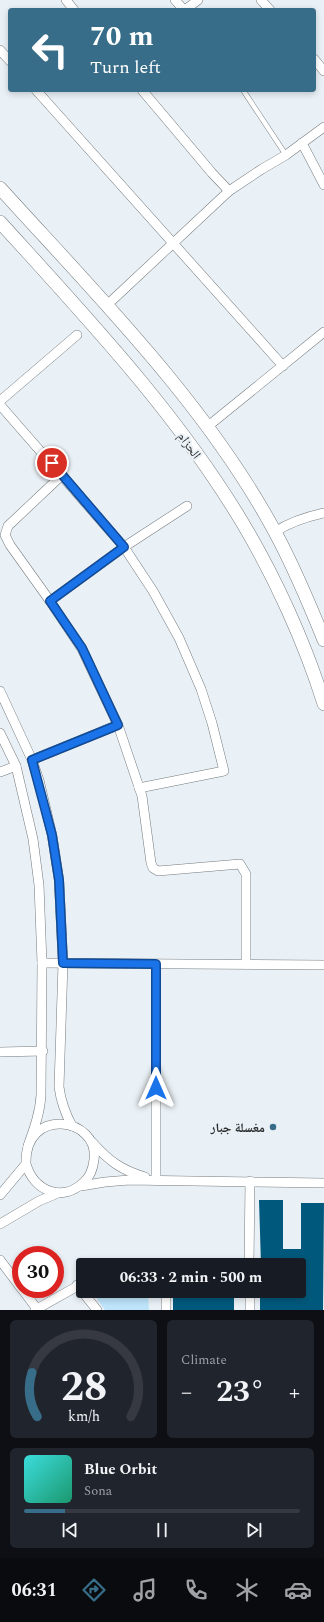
<!DOCTYPE html>
<html lang="en">
<head>
<meta charset="utf-8">
<style>
  body { margin:0; font-family:Spectral,"Noto Naskh Arabic",serif; background:#20242c; color:#f1f3f6; height:100vh; display:flex; flex-direction:column; font-size:15px; white-space:nowrap }
  * { box-sizing:border-box; margin:0 }
  p { font-size:13px; color:#9ea1a6 }
  .icon { flex:none; width:22px; height:22px; fill:none; stroke:currentColor; stroke-width:2; stroke-linecap:round; stroke-linejoin:round }
  .map { position:relative; height:1310px; overflow:hidden }
  .drawer { display:flex; flex-direction:column; gap:10px; padding:10px; background:#0d0f14; flex:1 }
  .drawer>* { flex:none }
  .banner { position:absolute; left:8px; top:8px; width:308px; height:84px; border-radius:4px; box-shadow:0 2px 6px #0003; background:#376d88; color:#fff; overflow:hidden }
  .speed { position:absolute; left:12px; top:1246px; display:flex; gap:8px; font-size:20px; font-weight:700; text-align:center }
  .speed>* { display:grid; place-content:center; width:52px; height:52px; border-radius:50%; background:#171b24; box-shadow:0 2px 6px #0003; line-height:1 }
  .speed .limit { border:6px solid #d22; background:#fff; color:#111 }
  .pin { position:absolute; display:grid; place-items:center; width:34px; height:34px; color:#fff; margin:-17px; border:2px solid #fff; border-radius:50%; box-shadow:0 1px 4px #0007 }
  .me { position:absolute; width:44px; margin:-22px; rotate:0deg; stroke-linejoin:round; filter:drop-shadow(0 0 3px #0008) }
  .turn { display:flex; align-items:center; gap:14px; height:84px; padding:0 16px; font-size:18px }
  .turn .icon { width:52px; height:52px; stroke-width:2.5 }
  .turn b { display:block; font-size:28px; line-height:34px }
  .big { font-size:30px; font-weight:700; line-height:1.1 }
  .drawer .widget { flex:1; display:flex; flex-direction:column; justify-content:center; gap:6px; min-width:0; padding:0 14px; border-radius:6px; background:#20242c }
  .drawer .dial { align-items:center; gap:0 }
  .dial svg { height:104px; overflow:visible; fill:none; stroke:#363941; stroke-width:7; stroke-linecap:round; text-anchor:middle }
  .dial text { fill:#f1f3f6; stroke:none }
  .song { display:flex; align-items:center; gap:12px }
  .cover { width:48px; height:48px; border-radius:6px; background:linear-gradient(135deg,hsl(180 70% 55%),hsl(160 70% 35%)) }
  .played { height:4px; border-radius:2px; background:linear-gradient(90deg,#376d88 15%,#363941 15%) }
  .keys { display:flex; justify-content:space-around; direction:ltr }
  .heat { display:flex; justify-content:space-between; align-items:center; font-size:22px; direction:ltr }
  .drawer .tiles { flex:1; display:grid; gap:10px; grid-template-columns:1fr 1fr }
  .widget:last-child { grid-column:span 2 }
  .trip { position:absolute; left:76px; top:1258px; width:230px; height:40px; border-radius:4px; background:#171b24; box-shadow:0 2px 6px #0003; font-weight:700; line-height:40px; text-align:center }
  .dock { display:flex; height:64px; justify-content:space-around; align-items:center; background:#090b0e; color:#9ea1a6 }
  .dock .icon { width:28px; height:28px }
  .dock .on { color:#376d88 }
  .dock b { font-size:18px; color:#f1f3f6 }
  .map>svg:first-child { display:block }
  .green { fill:#bde4fa }
  .building { fill:#00597c }
  .lines { fill:none; stroke-linecap:round; stroke-linejoin:round }
  .service-casing { stroke:#757b7f; stroke-width:5.5 }
  .minor-casing { stroke:#757b7f; stroke-width:10 }
  .secondary-casing { stroke:#757b7f; stroke-width:14 }
  .service { stroke:#fff; stroke-width:4.5 }
  .minor { stroke:#fff; stroke-width:9 }
  .secondary { stroke:#fff; stroke-width:13 }
  .route-casing { stroke:#114b97; stroke-width:10 }
  .route { stroke:#1a73e8; stroke-width:7 }
  .poi-dot { fill:#376d88; stroke:#eaf1f6; stroke-width:1.5 }
  .labels { text-anchor:middle; stroke-width:4; stroke-linejoin:round; paint-order:stroke }
  .street-label { font-size:13px; fill:#2f3133; stroke:#eaf1f6 }
  .poi-label { font-size:13px; font-weight:bold; fill:#2f3133; stroke:#eaf1f6; text-anchor:end }
</style>
</head>
<body>
<div class="map">
<svg width="324" height="1310" viewBox="0 0 324 1310">
  <rect width="100%" height="100%" fill="#eaf1f6"/>
  <!-- green -->
  <path class="green" d="M 100,1291 L 144,1291 L 148,1294 L 149,1310 L 105,1310 L 97,1299 Z"/>
  <!-- building -->
  <g class="building">
    <path d="M 259,1200 L 283,1200 L 283,1249 L 301,1249 L 301,1203 L 324,1203 L 323,1310 L 260,1310 L 260,1294 L 301,1296 L 301,1265 L 261,1265 Z"/>
    <path d="M 173,1291 L 234,1292 L 234,1310 L 173,1310 Z"/>
  </g>
  <g class="lines">
    <!-- service casing -->
    <g class="service-casing">
      <path id="service" d="M 243,90 L 286,155"/>
    </g>
    <!-- minor casing -->
    <g class="minor-casing">
      <g id="minor">
        <path d="M 66,0 L 74,10"/>
        <path d="M 175,0 L 184,10"/>
        <path d="M 261,0 L 270,10"/>
        <path d="M 185,10 L 198,0"/>
        <path d="M 0,50 L 10,61"/>
        <path d="M 314,59 L 324,71"/>
        <path d="M 36,90 L 283,366"/>
        <path d="M 142,90 L 212,173 L 229,191"/>
        <path d="M 302,143 L 324,185"/>
        <path d="M 106,306 L 229,191 L 262,169 L 286,155 L 324,127"/>
        <path d="M 0,401 L 77,335"/>
        <path d="M 0,405 L 124,547 L 153,591 L 179,638 L 201,689 L 212,723 L 224,771 L 139,788"/>
        <path d="M 207,427 L 324,332"/>
        <path d="M 62,475 L 8,526 L 5,535 L 10,545 L 50,601 L 82,649 L 118,725 L 142,796 L 151,863 L 153,868 L 158,871 L 240,864 L 246,874 L 246,964"/>
        <path d="M 275,532 C 290,522 306,517 324,513"/>
        <path d="M 50,601 L 124,547 L 187,506"/>
        <path d="M 0,691 L 32,760 L 39,780 L 52,835 L 59,880 L 63,963 L 59,1087 C 61,1102 65,1113 72,1126"/>
        <path d="M 0,733 L 16,766 L 33,839 L 39,885 L 42,963 L 41,1095 C 40,1113 34,1129 28,1146"/>
        <path d="M 32,760 L 118,725"/>
        <path d="M 0,772 L 16,766"/>
        <path d="M 42,963 L 324,965"/>
        <path d="M 0,1052 L 43,1051"/>
        <path d="M 92,1142 C 109,1161 121,1170 145,1177"/>
        <path d="M 156,1181 L 156,964"/>
        <path d="M 81,1186 L 105,1182 L 129,1180 L 324,1183"/>
        <path d="M 0,1195 L 26,1164 C 24,1106 100,1117 94,1160 C 93,1168 91,1176 84,1182 C 62,1203 34,1191 26,1164"/>
        <path d="M 0,1224 L 39,1201 L 58,1193"/>
        <path d="M 0,1260 L 21,1288"/>
        <path d="M 249,1265 L 250,1181"/>
        <path d="M 77,1285 L 97,1310"/>
        <path d="M 22,1289 L 37,1309"/>
        <path d="M 250,1291 L 250,1310"/>
        <path d="M 35,1310 L 83,1283"/>
        <path d="M 166,1310 L 166,1291"/>
      </g>
    </g>
    <!-- secondary casing -->
    <g class="secondary-casing">
      <g id="secondary">
        <path d="M 0,188 C 96,294 207,405 275,532 C 294,567 309,603 324,640"/>
        <path d="M 0,222 C 86,317 176,412 242,522 C 275,577 305,643 324,704"/>
      </g>
    </g>
    <!-- service -->
    <use href="#service" class="service"/>
    <!-- minor -->
    <use href="#minor" class="minor"/>
    <!-- secondary -->
    <use href="#secondary" class="secondary"/>
  </g>
  <g class="lines">
    <!-- route casing -->
    <g class="route-casing">
      <path id="route" d="M 52,463 L 124,547 L 50,601 L 82,648 L 118,725 L 32,760 L 52,835 L 59,880 L 63,963 L 156,964 L 156,1088"/>
    </g>
    <!-- route -->
    <use href="#route" class="route"/>
  </g>
  <!-- markers -->
  <circle class="poi-dot" cx="273" cy="1127" r="4"/>
  <g class="labels">
    <!-- street labels -->
    <g class="street-label">
      <text transform="translate(190 445) rotate(54)" y="5">الحزام</text>
    </g>
    <!-- poi labels -->
    <g class="poi-label">
      <text x="265" y="1132">مغسلة جبار</text>
    </g>
  </g>
</svg>
<div class="speed"><div class="limit">30</div></div>
<div class="pin" style="left:52px;top:463px;background:#d93025"><svg class="icon" aria-label="arrive" viewBox="0 0 24 24"><path d="M6 21V4h12l-3 4 3 4H6"/></svg></div>
<svg class="me" style="left:156px;top:1088px" viewBox="-20 -20 40 40"><path d="M0-17L14 15 0 8-14 15z" fill="#1a73e8" stroke="#fff" stroke-width="4"/></svg>
<div class="trip">06:33 · 2 min · 500 m</div>
<div class="banner">
<div class="turn"><svg class="icon" aria-label="left" viewBox="0 0 24 24"><path d="M17 20v-9H6M10 6l-5 5 5 5"/></svg><div><b>70 m</b>Turn left</div></div>
</div>
</div>
<section class="drawer">
<div class="tiles">
<div class="widget dial"><svg viewBox="0 0 100 80">
<path d="M14 69A42 42 0 1 1 86 69"/>
<path d="M14 69A42 42 0 0 1 10 35" stroke="#376d88"/>
<text x="50" y="56" font-size="32" font-weight="700">28</text>
<text x="50" y="72" font-size="11">km/h</text>
</svg></div>
<div class="widget"><p>Climate</p>
<div class="heat"><a>−</a><b class="big">23°</b><a>+</a></div>
</div>
<div class="widget">
<div class="song"><i class="cover"></i><div><b>Blue Orbit</b><p>Sona</p></div></div>
<div class="played"></div>
<div class="keys"><svg class="icon" aria-label="previous" viewBox="0 0 24 24"><path d="M18 5L8 12l10 7zM5 5v14"/></svg><svg class="icon" aria-label="pause" viewBox="0 0 24 24"><path d="M8 5v14M16 5v14"/></svg><svg class="icon" aria-label="next" viewBox="0 0 24 24"><path d="M6 5l10 7-10 7zM19 5v14"/></svg></div>
</div>
</div>
</section>
<nav class="dock">
<b>06:31</b>
<svg class="icon on" aria-label="directions" viewBox="0 0 24 24"><path d="M12 3l9 9-9 9-9-9zM9 14v-3h6M13 9l2 2-2 2"/></svg>
<svg class="icon" aria-label="music" viewBox="0 0 24 24"><path d="M9 18V5l10-2v13"/><circle cx="6" cy="18" r="3"/><circle cx="16" cy="16" r="3"/></svg>
<svg class="icon" aria-label="phone" viewBox="0 0 24 24"><path d="M5 4h4l2 5-3 2q2 4 5 5l2-3 5 2v4C11 20 4 13 5 4z"/></svg>
<svg class="icon" aria-label="climate" viewBox="0 0 24 24"><path d="M12 3v18M4 7l16 10M4 17L20 7"/></svg>
<svg class="icon" aria-label="car" viewBox="0 0 24 24"><path d="M5 17H2v-5l4-1 3-4h7l3 4 3 1v5h-3M9 17h6M6 11h13"/><circle cx="7" cy="17" r="2"/><circle cx="17" cy="17" r="2"/></svg>
</nav>
</body>
</html>
